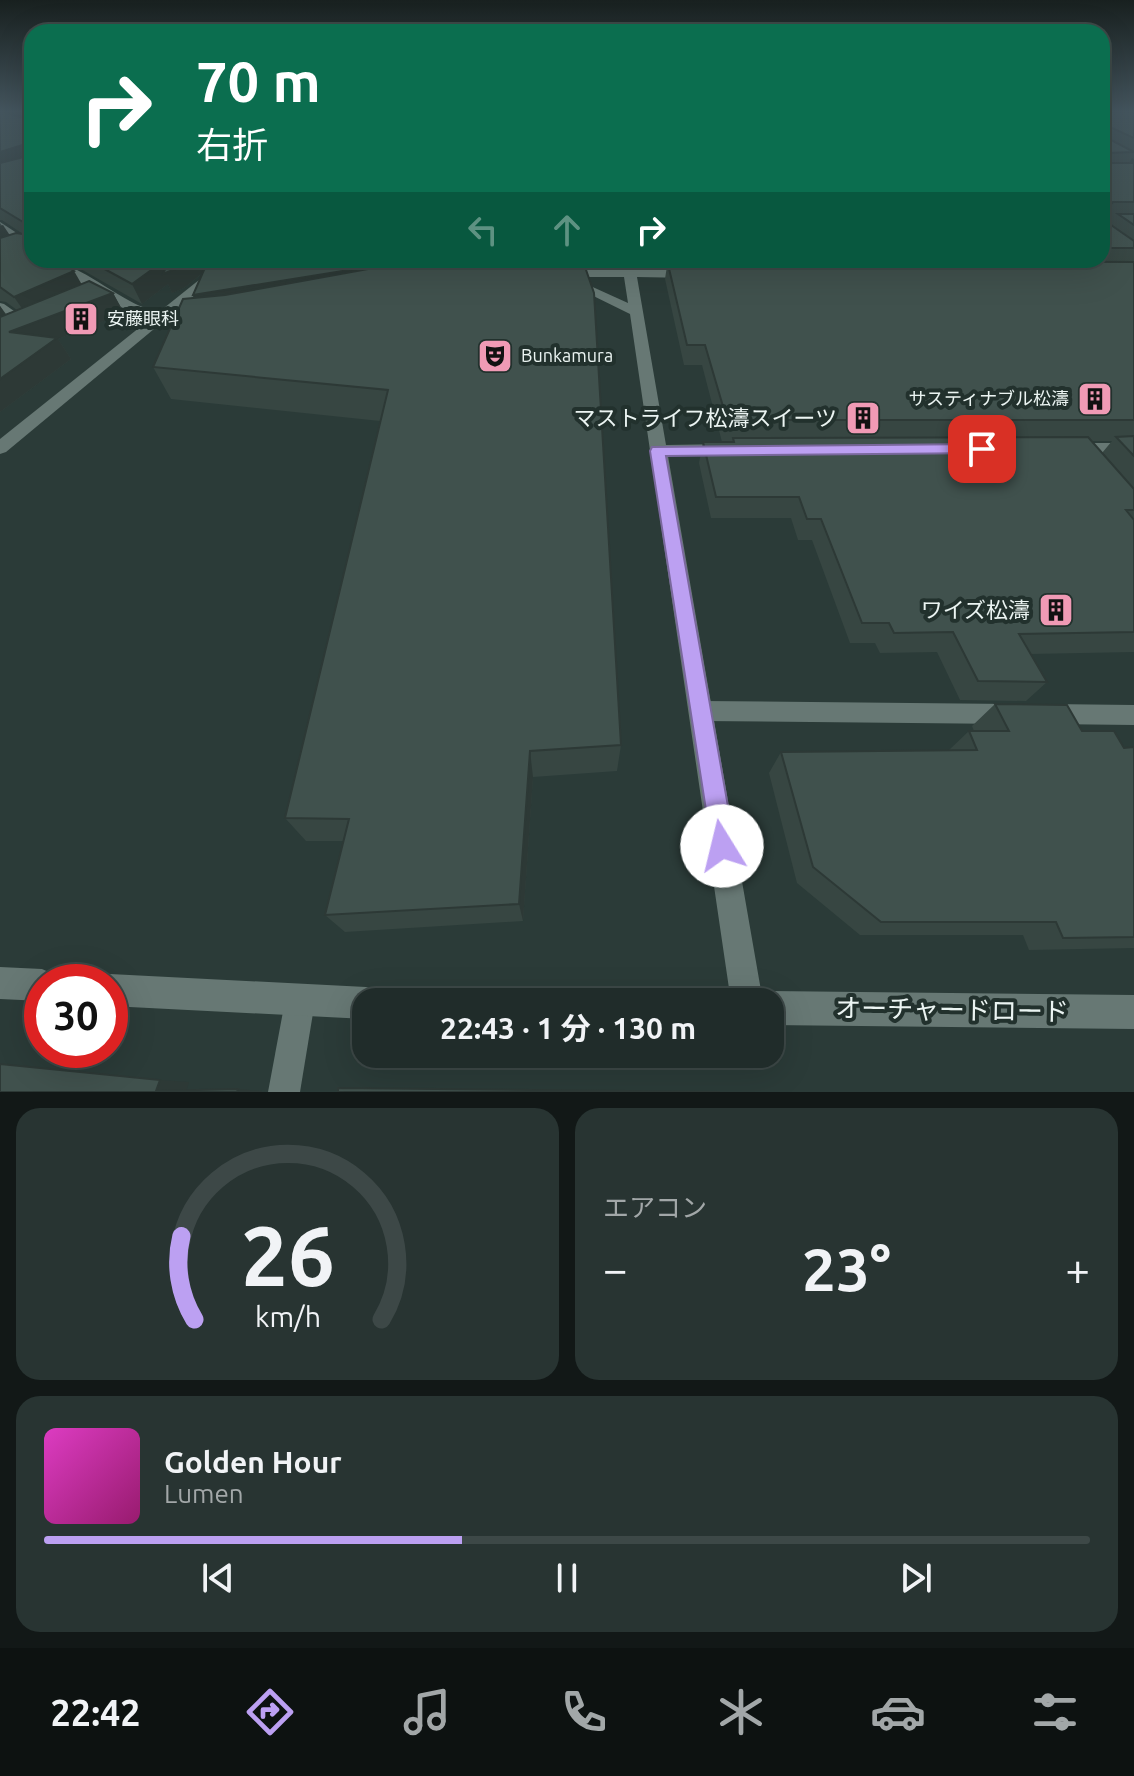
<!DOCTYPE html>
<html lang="ja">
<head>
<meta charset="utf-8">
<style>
  body { margin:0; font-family:Ubuntu,"Noto Sans JP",sans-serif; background:#283432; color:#f1f3f6; height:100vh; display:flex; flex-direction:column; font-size:30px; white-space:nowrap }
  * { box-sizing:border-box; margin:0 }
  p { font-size:26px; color:#a2a7a8 }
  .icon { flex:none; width:44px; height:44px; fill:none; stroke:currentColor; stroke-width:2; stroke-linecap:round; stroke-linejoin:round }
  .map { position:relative; height:1092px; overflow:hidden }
  .sheet { display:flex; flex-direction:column; gap:16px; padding:16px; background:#121817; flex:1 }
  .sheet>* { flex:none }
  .guide { position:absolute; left:24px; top:24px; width:1086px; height:244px; border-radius:24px; box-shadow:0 8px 32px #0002,0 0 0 2px #3d4847; background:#0b6e4f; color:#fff; overflow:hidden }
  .speed { position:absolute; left:24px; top:964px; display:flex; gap:16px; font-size:40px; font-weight:700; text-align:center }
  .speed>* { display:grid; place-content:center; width:104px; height:104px; border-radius:50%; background:#202c2a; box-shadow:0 8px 32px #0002,0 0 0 2px #3d4847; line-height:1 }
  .speed .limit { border:12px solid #d22; background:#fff; color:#111 }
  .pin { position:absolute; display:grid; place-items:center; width:68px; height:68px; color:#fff; margin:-34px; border-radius:16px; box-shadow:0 4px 12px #0006 }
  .me { position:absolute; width:88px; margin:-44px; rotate:351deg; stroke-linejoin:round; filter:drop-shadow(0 0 6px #0008) }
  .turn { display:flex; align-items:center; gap:28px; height:168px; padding:0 40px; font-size:36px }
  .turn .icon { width:104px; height:104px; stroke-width:2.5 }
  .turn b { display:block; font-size:56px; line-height:68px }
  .lanes { display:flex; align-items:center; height:76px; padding:0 40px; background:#0003; justify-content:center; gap:40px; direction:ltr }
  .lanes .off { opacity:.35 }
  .big { font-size:60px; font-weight:700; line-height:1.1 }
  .sheet .tile { flex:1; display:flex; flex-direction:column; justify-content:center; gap:12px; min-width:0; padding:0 28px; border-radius:24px; background:#283432 }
  .sheet .dial { align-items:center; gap:0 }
  .dial svg { height:208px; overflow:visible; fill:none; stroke:#3d4847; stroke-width:7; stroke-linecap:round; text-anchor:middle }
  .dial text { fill:#f1f3f6; stroke:none }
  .song { display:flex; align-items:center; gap:24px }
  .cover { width:96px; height:96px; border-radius:12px; background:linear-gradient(135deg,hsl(310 70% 55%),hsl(320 70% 35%)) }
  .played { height:8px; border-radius:4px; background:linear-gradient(90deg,#bca0f2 40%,#3d4847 40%) }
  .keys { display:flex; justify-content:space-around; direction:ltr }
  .heat { display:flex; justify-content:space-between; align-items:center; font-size:44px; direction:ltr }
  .sheet .tiles { flex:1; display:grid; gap:16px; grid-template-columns:1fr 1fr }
  .tile:last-child { grid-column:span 2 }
  .trip { position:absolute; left:352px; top:988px; width:432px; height:80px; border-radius:24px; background:#202c2a; box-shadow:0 8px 32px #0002,0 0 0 2px #3d4847; font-weight:700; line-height:80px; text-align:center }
  .menu { display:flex; height:128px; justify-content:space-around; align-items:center; background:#0d1211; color:#a2a7a8 }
  .menu .icon { width:56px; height:56px }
  .menu .current { color:#bca0f2 }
  .menu b { font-size:36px; color:#f1f3f6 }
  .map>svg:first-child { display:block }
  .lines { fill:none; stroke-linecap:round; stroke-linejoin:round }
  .service { fill:#677874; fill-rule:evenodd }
  .minor { fill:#677874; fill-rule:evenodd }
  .tertiary { fill:#677874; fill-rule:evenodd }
  .wall { fill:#374642; fill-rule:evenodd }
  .shaded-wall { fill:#2d3936 }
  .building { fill:#40514d; stroke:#2d3936; stroke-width:2 }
  .route { fill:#bca0f2; stroke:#7a689d; stroke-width:2 }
  .labels { text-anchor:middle; stroke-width:8; stroke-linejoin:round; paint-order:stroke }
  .far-poi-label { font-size:18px; fill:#ebf4f2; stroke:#22312d; text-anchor:start }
  .poi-label { font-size:22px; fill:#ebf4f2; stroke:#22312d; text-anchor:end }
  .near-street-label { font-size:26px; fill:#ebf4f2; stroke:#22312d }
</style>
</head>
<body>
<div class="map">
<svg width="1134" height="1092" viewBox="0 0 1134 1092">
  <rect width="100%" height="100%" fill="#2b3b38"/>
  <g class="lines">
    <!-- service -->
    <g class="service">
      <path d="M 0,303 L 4,304 L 34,325 L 24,328 L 0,312 Z"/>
      <path d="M 701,701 L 1010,704 L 1018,707 L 1021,714 L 1018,721 L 1010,724 L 701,721 L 693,718 L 690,711 L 693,704 Z"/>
      <path d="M 1048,704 L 1134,705 L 1134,725 L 1048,724 L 1040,721 L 1037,714 L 1040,707 Z"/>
      <path d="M 300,986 L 310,991 L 315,1001 L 300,1092 L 268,1092 L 285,1001 L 290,991 Z"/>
    </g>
    <!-- minor -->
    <g class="minor">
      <path d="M 0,222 L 32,243 L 32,251 L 0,230 Z"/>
      <path d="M 45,260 C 73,260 112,294 140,306 C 157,313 196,315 206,322 C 176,344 69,283 45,260 Z"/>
      <path d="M 559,270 L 691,270 L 697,274 L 691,278 L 637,277 L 666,445 L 729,444 L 738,450 L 729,456 L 668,456 L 763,1002 L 731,1002 L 630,314 L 565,282 L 575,279 L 628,303 L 624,277 L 563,277 L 559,276 Z"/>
      <path d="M 1073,443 L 1134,443 L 1134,455 L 1067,453 L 1064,449 L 1067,445 Z"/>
    </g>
    <!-- tertiary -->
    <g class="tertiary">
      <path d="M 224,260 L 237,260 L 6,452 L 0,454 L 0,439 Z"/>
      <path d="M 0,967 L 42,969 L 53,974 L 57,982 L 42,982 L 42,1001 L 0,999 Z"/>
      <path d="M 110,974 L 366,987 L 378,991 L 382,1002 L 366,1002 L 366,1019 L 110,1006 L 110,982 L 97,982 Z"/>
      <path d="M 770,991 L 1134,995 L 1134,1029 L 770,1025 L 770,1002 L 756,1002 L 758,996 Z"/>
    </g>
  </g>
  <!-- wall -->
  <g class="wall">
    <path d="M 0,112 L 32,112 L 32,260 L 81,284 L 113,293 L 124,313 L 58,339 L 71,359 L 0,412 L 0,306 L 6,314 L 17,310 L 6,302 L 0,301 L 0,223 L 9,235 L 23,234 L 2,220 L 0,220 ZM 24,113 L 25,115 L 23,118 L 15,116 Z"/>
    <path d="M 1102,112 L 1134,112 L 1134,159 L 1132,158 L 1129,163 L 1134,163 L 1134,652 L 1030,654 L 1047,682 L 1026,701 L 960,700 L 937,652 L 880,653 L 875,643 L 850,643 L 812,540 L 798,540 L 791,518 L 711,518 L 699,463 L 703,442 L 722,442 L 702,365 L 684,365 L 665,279 L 667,266 L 582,265 L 621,745 L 617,771 L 533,777 L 523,921 L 345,932 L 325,915 L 344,841 L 306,841 L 285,818 L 380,421 L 171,399 L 153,367 L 195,298 L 193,295 L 203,273 L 184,288 L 172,293 L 168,284 L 142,304 L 65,260 L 1102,260 ZM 1092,441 L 1112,441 L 1102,453 Z"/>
    <path d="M 995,704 L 1082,731 L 1124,748 L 1134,747 L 1134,948 L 1029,950 L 1023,935 L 860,935 L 797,883 L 769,773 L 781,752 L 949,750 L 969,731 L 974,731 L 972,726 Z"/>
  </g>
  <!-- shaded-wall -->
  <g class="shaded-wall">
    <path d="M 7,112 L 23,112 L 24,113 L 10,117 Z"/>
    <path d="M 22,145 L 31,161 L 0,170 L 0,152 Z"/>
    <path d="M 3,225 L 15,243 L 0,248 L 0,226 Z"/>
    <path d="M 165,260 L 219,260 L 184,288 L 172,293 L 168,284 L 142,304 L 132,284 Z"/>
    <path d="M 411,260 L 447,260 L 202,315 L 193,295 Z"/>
    <path d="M 74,271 L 85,290 L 28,317 L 14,297 Z"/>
    <path d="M 113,293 L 124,313 L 58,339 L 71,359 L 0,412 L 0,379 L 9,332 Z"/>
    <path d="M 0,306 L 12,324 L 0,330 Z"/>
    <path d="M 530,751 L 533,777 L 523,921 L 519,904 Z"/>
    <path d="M 160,1080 L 189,1082 L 186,1092 L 156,1091 Z"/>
    <path d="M 238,1089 L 262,1091 L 262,1092 L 237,1092 Z"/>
  </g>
  <!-- building -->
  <g class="building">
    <path d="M 0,112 L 5,112 L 23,118 L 27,112 L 32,112 L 32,260 L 57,260 L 74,271 L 14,297 L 0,287 L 0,238 L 16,233 L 23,234 L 23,222 L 0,208 L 0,163 L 24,157 L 26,148 L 22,145 L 0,152 Z"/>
    <path d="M 1102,112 L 1134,112 L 1134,138 L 1110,127 L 1109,139 L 1134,152 L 1109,153 L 1109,163 L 1134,163 L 1134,202 L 1113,202 L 1110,205 L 1111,225 L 1134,241 L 1134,248 L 1102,248 Z"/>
    <path d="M 1118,214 L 1134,214 L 1134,225 Z"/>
    <path d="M 88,260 L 165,260 L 132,284 Z"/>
    <path d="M 169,260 L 187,260 L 175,269 L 163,274 Z"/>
    <path d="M 211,260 L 411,260 L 193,295 L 207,263 Z"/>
    <path d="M 432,260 L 571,260 L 585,267 L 594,293 L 621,745 L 530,751 L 519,904 L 325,915 L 349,819 L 285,818 L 388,390 L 153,367 L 183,299 L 225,295 L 390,265 Z"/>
    <path d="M 667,260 L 1134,262 L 1134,420 L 727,420 L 705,345 L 687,345 Z"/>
    <path d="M 89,281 L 113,293 L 9,332 L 57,338 L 0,379 L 0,317 Z"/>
    <path d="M 1134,436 L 1134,456 L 1116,437 Z"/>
    <path d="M 1088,437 L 1134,489 L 1134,510 L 1126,510 L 1134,520 L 1134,632 L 1019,634 L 1047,682 L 978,681 L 953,632 L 894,633 L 889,623 L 862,623 L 821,519 L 807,519 L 799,497 L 716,497 L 703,442 L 734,442 L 733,438 Z"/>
    <path d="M 995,704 L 1067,705 L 1082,731 L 1114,731 L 1124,748 L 1134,747 L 1134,937 L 1063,938 L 1056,922 L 881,922 L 813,867 L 781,752 L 977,750 L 969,731 L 1009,731 Z"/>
    <path d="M 0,1064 L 160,1080 L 156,1091 L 238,1089 L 237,1092 L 0,1092 Z"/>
    <path d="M 338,1088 L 720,1092 L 338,1092 Z"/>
  </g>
  <!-- sky -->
  <linearGradient id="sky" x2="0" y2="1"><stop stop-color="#18201f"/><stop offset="0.42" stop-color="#44555e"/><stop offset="1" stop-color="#44555e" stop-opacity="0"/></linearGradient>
  <rect width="1134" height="265" fill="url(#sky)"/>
  <!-- route -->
  <path class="route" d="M 982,444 L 988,446 L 988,453 L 666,456 L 735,846 L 732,855 L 722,859 L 713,855 L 650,451 L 652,447 Z"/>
  <!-- icons -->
  <defs>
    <g id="building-square" transform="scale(1.8)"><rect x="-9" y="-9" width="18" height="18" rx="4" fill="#f09ab5" stroke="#22312d"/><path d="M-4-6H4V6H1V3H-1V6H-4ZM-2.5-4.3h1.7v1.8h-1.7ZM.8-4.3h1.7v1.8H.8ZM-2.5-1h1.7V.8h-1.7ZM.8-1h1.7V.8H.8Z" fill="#111"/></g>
    <g id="theatre-square" transform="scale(1.8)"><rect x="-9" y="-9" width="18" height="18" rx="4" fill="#f09ab5" stroke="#22312d"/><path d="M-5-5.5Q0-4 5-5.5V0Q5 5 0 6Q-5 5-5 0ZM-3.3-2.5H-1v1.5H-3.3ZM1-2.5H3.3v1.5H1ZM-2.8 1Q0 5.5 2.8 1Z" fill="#111"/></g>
  </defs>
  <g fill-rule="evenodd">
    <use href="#building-square" x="81" y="319"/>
    <use href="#theatre-square" x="495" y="356"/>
    <use href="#building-square" x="1095" y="399"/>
    <use href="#building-square" x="863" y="418"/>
    <use href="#building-square" x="1056" y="610"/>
  </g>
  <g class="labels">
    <!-- far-poi labels -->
    <g class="far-poi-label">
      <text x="107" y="325">安藤眼科</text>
      <text x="521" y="362">Bunkamura</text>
      <text x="1069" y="405" text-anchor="end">サスティナブル松濤</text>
    </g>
    <!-- poi labels -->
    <g class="poi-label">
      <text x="837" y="426">マストライフ松濤スイーツ</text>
      <text x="1030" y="618">ワイズ松濤</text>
    </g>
    <!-- near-street labels -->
    <g class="near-street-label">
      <text transform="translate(952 1010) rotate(1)" y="9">オーチャードロード</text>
    </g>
  </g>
</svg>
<div class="speed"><div class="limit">30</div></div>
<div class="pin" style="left:982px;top:449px;background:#d93025"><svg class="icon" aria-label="arrive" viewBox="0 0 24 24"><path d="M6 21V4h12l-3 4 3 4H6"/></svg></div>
<svg class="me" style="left:722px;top:846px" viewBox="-20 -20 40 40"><circle r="19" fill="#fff"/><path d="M0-13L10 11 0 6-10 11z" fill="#bca0f2"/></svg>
<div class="trip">22:43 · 1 分 · 130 m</div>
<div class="guide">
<div class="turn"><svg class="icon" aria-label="right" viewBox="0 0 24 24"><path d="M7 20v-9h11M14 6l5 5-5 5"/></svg><div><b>70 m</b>右折</div></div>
<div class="lanes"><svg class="icon off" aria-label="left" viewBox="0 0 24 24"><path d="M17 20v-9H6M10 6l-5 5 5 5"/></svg><svg class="icon off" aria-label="ahead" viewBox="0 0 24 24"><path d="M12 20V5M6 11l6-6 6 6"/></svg><svg class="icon" aria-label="right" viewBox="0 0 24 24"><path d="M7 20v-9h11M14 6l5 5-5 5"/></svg></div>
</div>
</div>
<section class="sheet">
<div class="tiles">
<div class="tile dial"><svg viewBox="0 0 100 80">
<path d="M14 69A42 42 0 1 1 86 69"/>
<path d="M14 69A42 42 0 0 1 9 37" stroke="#bca0f2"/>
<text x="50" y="56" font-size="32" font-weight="700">26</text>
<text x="50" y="72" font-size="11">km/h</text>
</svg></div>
<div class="tile"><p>エアコン</p>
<div class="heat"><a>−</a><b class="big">23°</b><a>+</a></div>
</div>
<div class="tile">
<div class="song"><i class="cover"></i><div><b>Golden Hour</b><p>Lumen</p></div></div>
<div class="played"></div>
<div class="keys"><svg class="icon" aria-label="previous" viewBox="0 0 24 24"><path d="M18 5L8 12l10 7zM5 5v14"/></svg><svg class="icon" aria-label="pause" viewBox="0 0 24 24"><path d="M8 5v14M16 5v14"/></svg><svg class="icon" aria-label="next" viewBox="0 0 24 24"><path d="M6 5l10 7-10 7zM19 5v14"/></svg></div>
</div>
</div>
</section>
<nav class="menu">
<b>22:42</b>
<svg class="icon current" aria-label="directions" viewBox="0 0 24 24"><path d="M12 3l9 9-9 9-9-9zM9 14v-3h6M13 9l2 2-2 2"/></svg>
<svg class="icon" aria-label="music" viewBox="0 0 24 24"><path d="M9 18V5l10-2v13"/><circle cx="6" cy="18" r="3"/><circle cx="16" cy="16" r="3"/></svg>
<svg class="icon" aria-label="phone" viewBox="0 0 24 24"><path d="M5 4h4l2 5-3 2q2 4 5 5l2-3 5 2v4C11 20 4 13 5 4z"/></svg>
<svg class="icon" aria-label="climate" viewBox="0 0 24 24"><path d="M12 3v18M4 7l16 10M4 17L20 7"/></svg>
<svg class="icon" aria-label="car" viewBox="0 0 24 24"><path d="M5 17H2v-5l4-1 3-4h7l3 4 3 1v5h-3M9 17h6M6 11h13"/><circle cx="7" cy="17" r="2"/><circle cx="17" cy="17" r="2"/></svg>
<svg class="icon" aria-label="filters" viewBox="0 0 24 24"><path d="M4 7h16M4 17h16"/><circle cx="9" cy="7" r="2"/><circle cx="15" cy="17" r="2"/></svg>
</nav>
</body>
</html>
